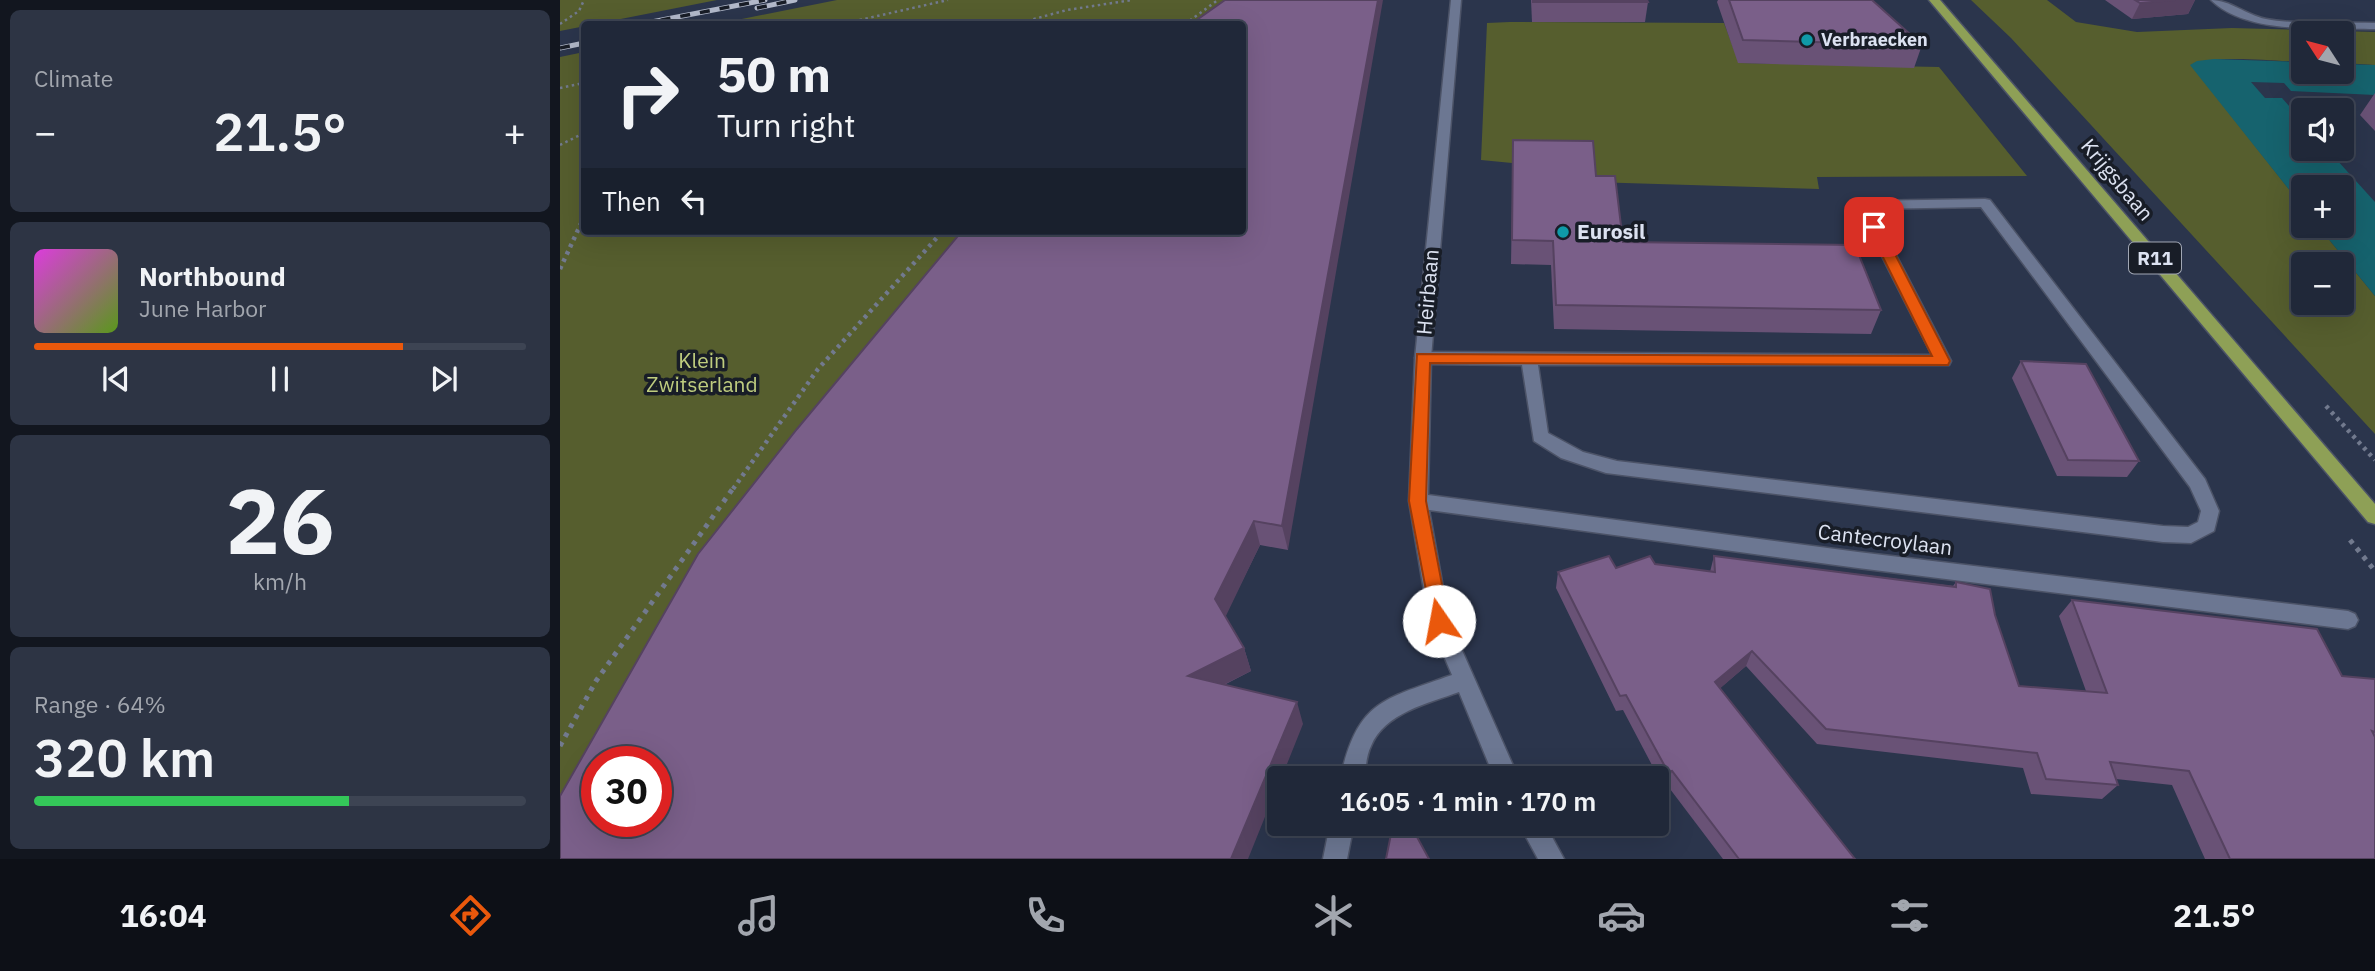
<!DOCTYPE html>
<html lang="en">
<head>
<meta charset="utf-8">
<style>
  body { margin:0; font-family:"IBM Plex Sans",sans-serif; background:#2d3444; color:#f1f3f6; height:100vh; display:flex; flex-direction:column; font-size:26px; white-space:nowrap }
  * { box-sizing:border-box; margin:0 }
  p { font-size:23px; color:#a2a6ae }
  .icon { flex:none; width:38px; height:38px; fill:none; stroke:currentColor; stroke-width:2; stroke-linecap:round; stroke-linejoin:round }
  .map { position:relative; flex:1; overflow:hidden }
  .drawer { display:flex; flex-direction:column; gap:10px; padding:10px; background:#12161f; width:560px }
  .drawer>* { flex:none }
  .banner { position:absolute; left:21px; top:21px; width:665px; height:214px; border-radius:7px; box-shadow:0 7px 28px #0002,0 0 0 2px #3d4453; background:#202839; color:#f1f3f6; overflow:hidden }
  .needle { width:46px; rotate:306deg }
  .controls { position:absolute; left:1731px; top:21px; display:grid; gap:14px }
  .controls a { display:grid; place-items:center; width:63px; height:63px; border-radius:7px; background:#202839; box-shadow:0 7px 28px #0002,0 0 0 2px #3d4453; font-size:35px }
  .speed { position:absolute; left:21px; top:746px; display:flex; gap:14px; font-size:35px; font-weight:700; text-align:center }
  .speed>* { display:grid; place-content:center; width:91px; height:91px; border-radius:50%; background:#202839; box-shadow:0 7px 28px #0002,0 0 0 2px #3d4453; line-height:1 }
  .speed .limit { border:10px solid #d22; background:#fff; color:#111 }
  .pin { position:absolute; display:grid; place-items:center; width:60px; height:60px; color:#fff; margin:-30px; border-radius:14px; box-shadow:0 4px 10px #0006 }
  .me { position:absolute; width:77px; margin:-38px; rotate:348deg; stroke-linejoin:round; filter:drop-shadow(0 0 5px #0008) }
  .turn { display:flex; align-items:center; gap:24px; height:147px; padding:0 21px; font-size:32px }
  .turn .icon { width:91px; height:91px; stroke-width:2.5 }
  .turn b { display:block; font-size:49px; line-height:60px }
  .then { display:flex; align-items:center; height:66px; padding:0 21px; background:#0003; gap:14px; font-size:26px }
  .big { font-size:52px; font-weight:600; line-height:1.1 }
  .drawer .card { flex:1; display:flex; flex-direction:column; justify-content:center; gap:10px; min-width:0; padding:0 24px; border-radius:10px; background:#2d3444 }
  .drawer .dial { align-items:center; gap:0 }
  .dial b { font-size:91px; line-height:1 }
  .song { display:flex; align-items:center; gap:21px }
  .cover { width:84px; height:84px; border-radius:10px; background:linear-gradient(135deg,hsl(300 70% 55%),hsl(90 70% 35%)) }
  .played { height:7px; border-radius:4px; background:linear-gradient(90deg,#ea580c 75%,#3d4453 75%) }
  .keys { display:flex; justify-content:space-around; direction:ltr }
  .heat { display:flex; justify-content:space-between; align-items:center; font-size:38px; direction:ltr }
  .charge { height:10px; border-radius:5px; background:linear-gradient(90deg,#34c759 64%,#3d4453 0) }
  .trip { position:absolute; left:707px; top:766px; width:402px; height:70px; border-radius:7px; background:#202839; box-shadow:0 7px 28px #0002,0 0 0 2px #3d4453; font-weight:600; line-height:70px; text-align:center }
  .tabs { display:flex; height:112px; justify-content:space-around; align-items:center; background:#0d1017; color:#a2a6ae }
  .tabs .icon { width:49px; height:49px }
  .tabs .current { color:#ea580c }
  .tabs b { font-size:32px; color:#f1f3f6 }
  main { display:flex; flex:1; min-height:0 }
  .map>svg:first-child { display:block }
  .green { fill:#565e2e; fill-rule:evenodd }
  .water { fill:#16636e }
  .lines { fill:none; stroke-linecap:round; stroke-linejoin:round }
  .lane-casing { stroke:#4c5367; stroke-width:3 }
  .street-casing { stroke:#4c5367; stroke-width:3 }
  .primary-casing { stroke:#4c5367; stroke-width:3 }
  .path-far2 { stroke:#727a8e; stroke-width:2.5; stroke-dasharray:2.5 3.5; stroke-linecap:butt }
  .path-far1 { stroke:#727a8e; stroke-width:4.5; stroke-dasharray:3.5 4.5; stroke-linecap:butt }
  .path { stroke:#727a8e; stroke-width:5; stroke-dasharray:4.5 6; stroke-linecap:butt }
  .lane { fill:#6c7792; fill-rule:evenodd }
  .street { fill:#6c7792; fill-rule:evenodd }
  .primary { fill:#8ea056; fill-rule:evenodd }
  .rail-casing { stroke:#b2b9ca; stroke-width:5 }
  .rail { stroke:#181d27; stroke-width:3.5; stroke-dasharray:10; stroke-linecap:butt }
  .wall { fill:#695276 }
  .shaded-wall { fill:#554260 }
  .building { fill:#7a5f89; stroke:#554260; stroke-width:2; fill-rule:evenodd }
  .route { fill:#ea580c; stroke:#983908; stroke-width:2 }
  .culture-dot { fill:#0f9aa8; stroke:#181d27; stroke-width:2.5 }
  .labels { text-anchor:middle; stroke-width:7; stroke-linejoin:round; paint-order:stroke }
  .far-poi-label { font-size:18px; font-weight:bold; fill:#dce2f1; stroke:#181d27; text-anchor:start }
  .shield { fill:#181d27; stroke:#a1a7b4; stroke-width:2 }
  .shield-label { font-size:19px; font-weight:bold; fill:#dce2f1 }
  .street-label { font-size:21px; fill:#dce2f1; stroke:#181d27 }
  .poi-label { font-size:21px; font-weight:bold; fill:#dce2f1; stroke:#181d27; text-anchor:start }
  .park-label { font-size:21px; fill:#bfcd7f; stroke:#181d27 }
</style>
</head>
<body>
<main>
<section class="drawer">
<div class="card"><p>Climate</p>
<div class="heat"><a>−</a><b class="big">21.5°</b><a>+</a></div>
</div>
<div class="card">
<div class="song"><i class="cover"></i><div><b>Northbound</b><p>June Harbor</p></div></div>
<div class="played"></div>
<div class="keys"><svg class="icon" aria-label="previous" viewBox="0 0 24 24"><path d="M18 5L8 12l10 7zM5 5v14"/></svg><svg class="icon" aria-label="pause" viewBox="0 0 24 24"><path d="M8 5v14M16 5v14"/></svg><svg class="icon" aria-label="next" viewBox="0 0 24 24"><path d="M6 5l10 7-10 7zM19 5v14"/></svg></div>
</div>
<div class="card dial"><b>26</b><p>km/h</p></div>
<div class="card"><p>Range · 64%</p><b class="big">320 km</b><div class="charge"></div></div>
</section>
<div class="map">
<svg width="1815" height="859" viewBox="0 0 1815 859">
  <rect width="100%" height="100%" fill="#2b354c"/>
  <!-- green -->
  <g class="green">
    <path d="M 0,0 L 157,0 L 0,31 Z"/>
    <path d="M 277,0 L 689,0 L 651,24 L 157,24 Z"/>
    <path d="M 1411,0 L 1487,0 L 1516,22 L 1577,32 L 1672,28 L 1815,32 L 1815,65 L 1782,63 L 1782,33 L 1743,33 L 1743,62 C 1718,61 1650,54 1631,65 L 1743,207 L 1743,226 L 1758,226 L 1815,296 L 1815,434 L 1451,38 ZM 1743,264 L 1782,264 L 1782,303 L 1743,303 Z"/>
    <path d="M 950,22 L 1164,23 L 1179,63 L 1379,67 L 1467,176 L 1257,177 L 1259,189 L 1032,182 L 952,163 L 921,160 L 927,23 Z"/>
    <path d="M 24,52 L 24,231 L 433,231 L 37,761 L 9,859 L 0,859 L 0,57 Z"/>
  </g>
  <!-- water -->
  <path class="water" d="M 1654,59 L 1743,62 L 1743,72 L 1782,72 L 1782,64 L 1815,65 L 1815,95 L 1731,91 L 1724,83 L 1691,82 L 1705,98 L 1722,98 L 1743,122 L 1743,149 L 1767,149 L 1815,202 L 1815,296 L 1758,226 L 1782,226 L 1782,187 L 1743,187 L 1743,207 L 1630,65 L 1637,61 Z"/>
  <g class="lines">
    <!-- lane casing -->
    <g class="lane-casing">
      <path id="lane" d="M 1425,199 L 1430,200 L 1645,479 L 1659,511 L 1654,531 L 1631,543 L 1603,542 L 1046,473 L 1001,458 L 974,441 L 962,365 L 863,364 L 855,358 L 863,352 L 1372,355 L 1296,205 L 1303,201 ZM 1421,207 L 1630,487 L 1641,511 L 1638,522 L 1628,527 L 1603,526 L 1057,461 L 1023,452 L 988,433 L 978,365 L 1389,365 L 1391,361 L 1312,209 Z"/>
    </g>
    <!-- street casing -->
    <g class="street-casing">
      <g id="street">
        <path d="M 891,0 L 901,0 L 871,358 L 868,495 L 1298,552 L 1788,611 L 1795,614 L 1798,620 L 1795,626 L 1788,629 L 1298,568 L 869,510 L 889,621 L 959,779 L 935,779 L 899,692 C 869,703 824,713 811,746 C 806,756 806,768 804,779 L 780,779 C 798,701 821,700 892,675 L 869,621 L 849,501 L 855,358 Z"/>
        <path d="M 1651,0 C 1670,0 1686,15 1706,19 C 1738,25 1782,22 1815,23 L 1815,29 C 1766,27 1688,36 1651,0 Z"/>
        <path d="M 770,824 L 794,824 L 787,859 L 763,859 Z"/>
        <path d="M 959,824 L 985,824 L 1004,859 L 978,859 Z"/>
      </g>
    </g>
    <!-- primary casing -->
    <g class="primary-casing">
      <path id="primary" d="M 1369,0 L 1380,0 L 1815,504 L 1815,524 L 1808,522 Z"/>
    </g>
    <!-- path-far2 -->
    <g class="path-far2">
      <path d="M 0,24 L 19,11 L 24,0"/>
      <path d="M 282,24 L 388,0"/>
      <path d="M 456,24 L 507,10 L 572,0"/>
      <path d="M 625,24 L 658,0"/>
      <path d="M 0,88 L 24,83"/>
      <path d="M 0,145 L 24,133"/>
    </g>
    <!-- path-far1 -->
    <g class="path-far1">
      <path d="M 0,269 L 24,217"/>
      <path d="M 1766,406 L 1815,460"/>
      <path d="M 173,489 L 258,369 L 383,231"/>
    </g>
    <!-- path -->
    <g class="path">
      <path d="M 1790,540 L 1815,571"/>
      <path d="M 0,746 L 36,681 L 174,487"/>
    </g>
    <!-- lane -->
    <use href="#lane" class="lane"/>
    <!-- street -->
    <use href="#street" class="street"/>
    <!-- primary -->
    <use href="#primary" class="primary"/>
    <!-- rail casing -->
    <g class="rail-casing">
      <g id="rail">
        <path d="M 197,8 L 235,0"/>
        <path d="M 81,24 L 205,0"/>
        <path d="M 0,48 L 24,43"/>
      </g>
    </g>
    <!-- rail -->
    <use href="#rail" class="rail"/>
  </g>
  <!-- wall -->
  <g class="wall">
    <path d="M 665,0 L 728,550 L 700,545 L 665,616 L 684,648 L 691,671 L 664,685 L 743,724 L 0,859 Z"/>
    <path d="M 971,0 L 1087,0 L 1088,2 L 1085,22 L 972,22 Z"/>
    <path d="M 1158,0 L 1312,0 L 1362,45 L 1354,68 L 1178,63 L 1157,2 Z"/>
    <path d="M 1545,0 L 1635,0 L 1628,14 L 1572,19 Z"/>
    <path d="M 1815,93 L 1815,131 L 1800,115 Z"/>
    <path d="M 953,140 L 1063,242 L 1321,310 L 1311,334 L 994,329 L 991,265 L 951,264 Z"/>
    <path d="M 1461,361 L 1579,461 L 1567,477 L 1497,476 L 1452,378 Z"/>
    <path d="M 1154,556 L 1393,586 L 1396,582 L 1435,615 L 1459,686 L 1526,691 L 1499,616 L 1512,600 L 1782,676 L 1815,679 L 1815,859 L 1645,859 L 1612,785 L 1556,779 L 1558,785 L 1542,799 L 1471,794 L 1463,768 L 1257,744 L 1186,666 L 1160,688 L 1295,859 L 1163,859 L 1107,785 L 1103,786 L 1063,710 L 1056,711 L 996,588 L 998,572 L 1095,564 L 1150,572 Z"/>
  </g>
  <!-- shaded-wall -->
  <g class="shaded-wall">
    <path d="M 818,0 L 823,0 L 728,550 L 722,526 Z"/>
    <path d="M 1615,0 L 1635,0 L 1628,14 L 1572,19 L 1580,3 Z"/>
    <path d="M 694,521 L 700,545 L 663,622 L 655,599 Z"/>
    <path d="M 684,648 L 691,671 L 637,698 L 628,676 Z"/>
    <path d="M 1192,651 L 1186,666 L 1149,698 L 1155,682 Z"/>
    <path d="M 737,702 L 743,724 L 721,779 L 719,779 L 719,782 L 688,859 L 671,859 Z"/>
    <path d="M 1112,771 L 1107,785 L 1103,786 L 1108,772 Z"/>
  </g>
  <!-- building -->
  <g class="building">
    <path d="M 665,0 L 818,0 L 722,526 L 694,521 L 655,599 L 684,648 L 628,676 L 737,702 L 671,859 L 0,859 L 0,796 L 138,554 L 237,429 L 402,231 L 682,231 L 682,24 L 631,24 ZM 37,761 L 96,761 L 96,821 L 37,821 Z"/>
    <path d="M 973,0 L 1087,0 L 1088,2 L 973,2 Z"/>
    <path d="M 1169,0 L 1312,0 L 1362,45 L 1183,40 Z"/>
    <path d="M 1575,0 L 1615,0 L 1580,3 Z"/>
    <path d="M 953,140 L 1033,141 L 1036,176 L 1055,176 L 1063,242 L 1295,245 L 1321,310 L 996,305 L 993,241 L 952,240 Z"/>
    <path d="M 1461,361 L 1526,364 L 1579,461 L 1508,460 Z"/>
    <path d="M 1049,556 L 1056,568 L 1090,556 L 1095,564 L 1155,572 L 1154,556 L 1396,587 L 1396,582 L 1430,589 L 1435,615 L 1459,686 L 1547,693 L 1512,600 L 1757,629 L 1782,676 L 1815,679 L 1815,732 L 1812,731 L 1815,737 L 1815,859 L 1670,859 L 1629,771 L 1550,762 L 1558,785 L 1486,779 L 1477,753 L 1266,729 L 1192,651 L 1155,682 L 1295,859 L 1179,859 L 1112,771 L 1108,772 L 1066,695 L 1060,696 L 998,572 Z"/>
    <path d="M 833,824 L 850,824 L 869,859 L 826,859 Z"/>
  </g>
  <!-- route -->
  <path class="route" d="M 1314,223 L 1321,227 L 1390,361 L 1388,365 L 870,363 L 866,501 L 889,621 L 886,627 L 879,630 L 873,627 L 849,501 L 857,354 L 1372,356 L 1308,227 Z"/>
  <!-- markers -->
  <g class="culture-dot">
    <circle cx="1247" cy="40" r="7"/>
    <circle cx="1003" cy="232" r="7"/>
  </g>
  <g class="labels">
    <!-- far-poi labels -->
    <g class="far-poi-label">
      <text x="1261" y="46">Verbraecken</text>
    </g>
    <!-- shield labels -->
    <rect class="shield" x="1569" y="242.5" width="52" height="31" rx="5"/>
    <g class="shield-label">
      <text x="1595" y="265">R11</text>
    </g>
    <!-- street labels -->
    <g class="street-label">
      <text transform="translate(1557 180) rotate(50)" y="7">Krijgsbaan</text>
      <text transform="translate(868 292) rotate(-85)" y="7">Heirbaan</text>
      <text transform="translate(1325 540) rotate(7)" y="7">Cantecroylaan</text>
    </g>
    <!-- poi labels -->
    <g class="poi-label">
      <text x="1017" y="239">Eurosil</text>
    </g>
    <!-- park labels -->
    <g class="park-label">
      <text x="142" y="368">Klein<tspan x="142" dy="24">Zwitserland</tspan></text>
    </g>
  </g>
</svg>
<div class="controls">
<a><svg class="needle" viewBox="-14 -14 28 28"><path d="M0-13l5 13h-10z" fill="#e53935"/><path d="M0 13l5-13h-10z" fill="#a2a6ae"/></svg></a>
<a><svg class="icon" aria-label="sound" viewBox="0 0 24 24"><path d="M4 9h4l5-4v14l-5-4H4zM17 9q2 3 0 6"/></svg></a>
<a>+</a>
<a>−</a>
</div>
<div class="speed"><div class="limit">30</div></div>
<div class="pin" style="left:1314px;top:227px;background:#d93025"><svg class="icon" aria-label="arrive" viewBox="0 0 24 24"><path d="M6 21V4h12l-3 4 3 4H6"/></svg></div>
<svg class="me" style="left:879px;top:621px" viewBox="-20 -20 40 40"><circle r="19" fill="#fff"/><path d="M0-13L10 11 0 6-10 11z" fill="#ea580c"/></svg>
<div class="trip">16:05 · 1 min · 170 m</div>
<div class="banner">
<div class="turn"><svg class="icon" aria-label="right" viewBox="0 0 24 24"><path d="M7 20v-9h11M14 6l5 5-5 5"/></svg><div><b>50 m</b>Turn right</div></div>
<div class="then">Then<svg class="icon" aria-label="left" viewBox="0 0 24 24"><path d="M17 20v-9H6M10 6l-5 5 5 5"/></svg></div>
</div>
</div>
</main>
<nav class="tabs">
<b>16:04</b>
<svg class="icon current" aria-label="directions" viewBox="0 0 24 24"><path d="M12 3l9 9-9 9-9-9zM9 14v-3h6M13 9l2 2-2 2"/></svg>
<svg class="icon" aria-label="music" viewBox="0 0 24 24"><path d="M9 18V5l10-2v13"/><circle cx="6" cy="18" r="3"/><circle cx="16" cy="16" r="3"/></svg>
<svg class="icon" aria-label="phone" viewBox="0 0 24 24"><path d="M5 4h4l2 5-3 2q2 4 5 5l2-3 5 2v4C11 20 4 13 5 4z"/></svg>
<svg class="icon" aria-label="climate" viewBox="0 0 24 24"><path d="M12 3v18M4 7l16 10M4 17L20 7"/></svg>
<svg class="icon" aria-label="car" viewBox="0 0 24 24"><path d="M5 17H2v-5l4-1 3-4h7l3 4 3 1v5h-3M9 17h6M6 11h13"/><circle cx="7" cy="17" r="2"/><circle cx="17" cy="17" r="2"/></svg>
<svg class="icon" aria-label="filters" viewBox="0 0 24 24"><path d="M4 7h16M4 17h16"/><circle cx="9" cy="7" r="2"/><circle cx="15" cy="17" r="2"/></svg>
<b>21.5°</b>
</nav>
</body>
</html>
